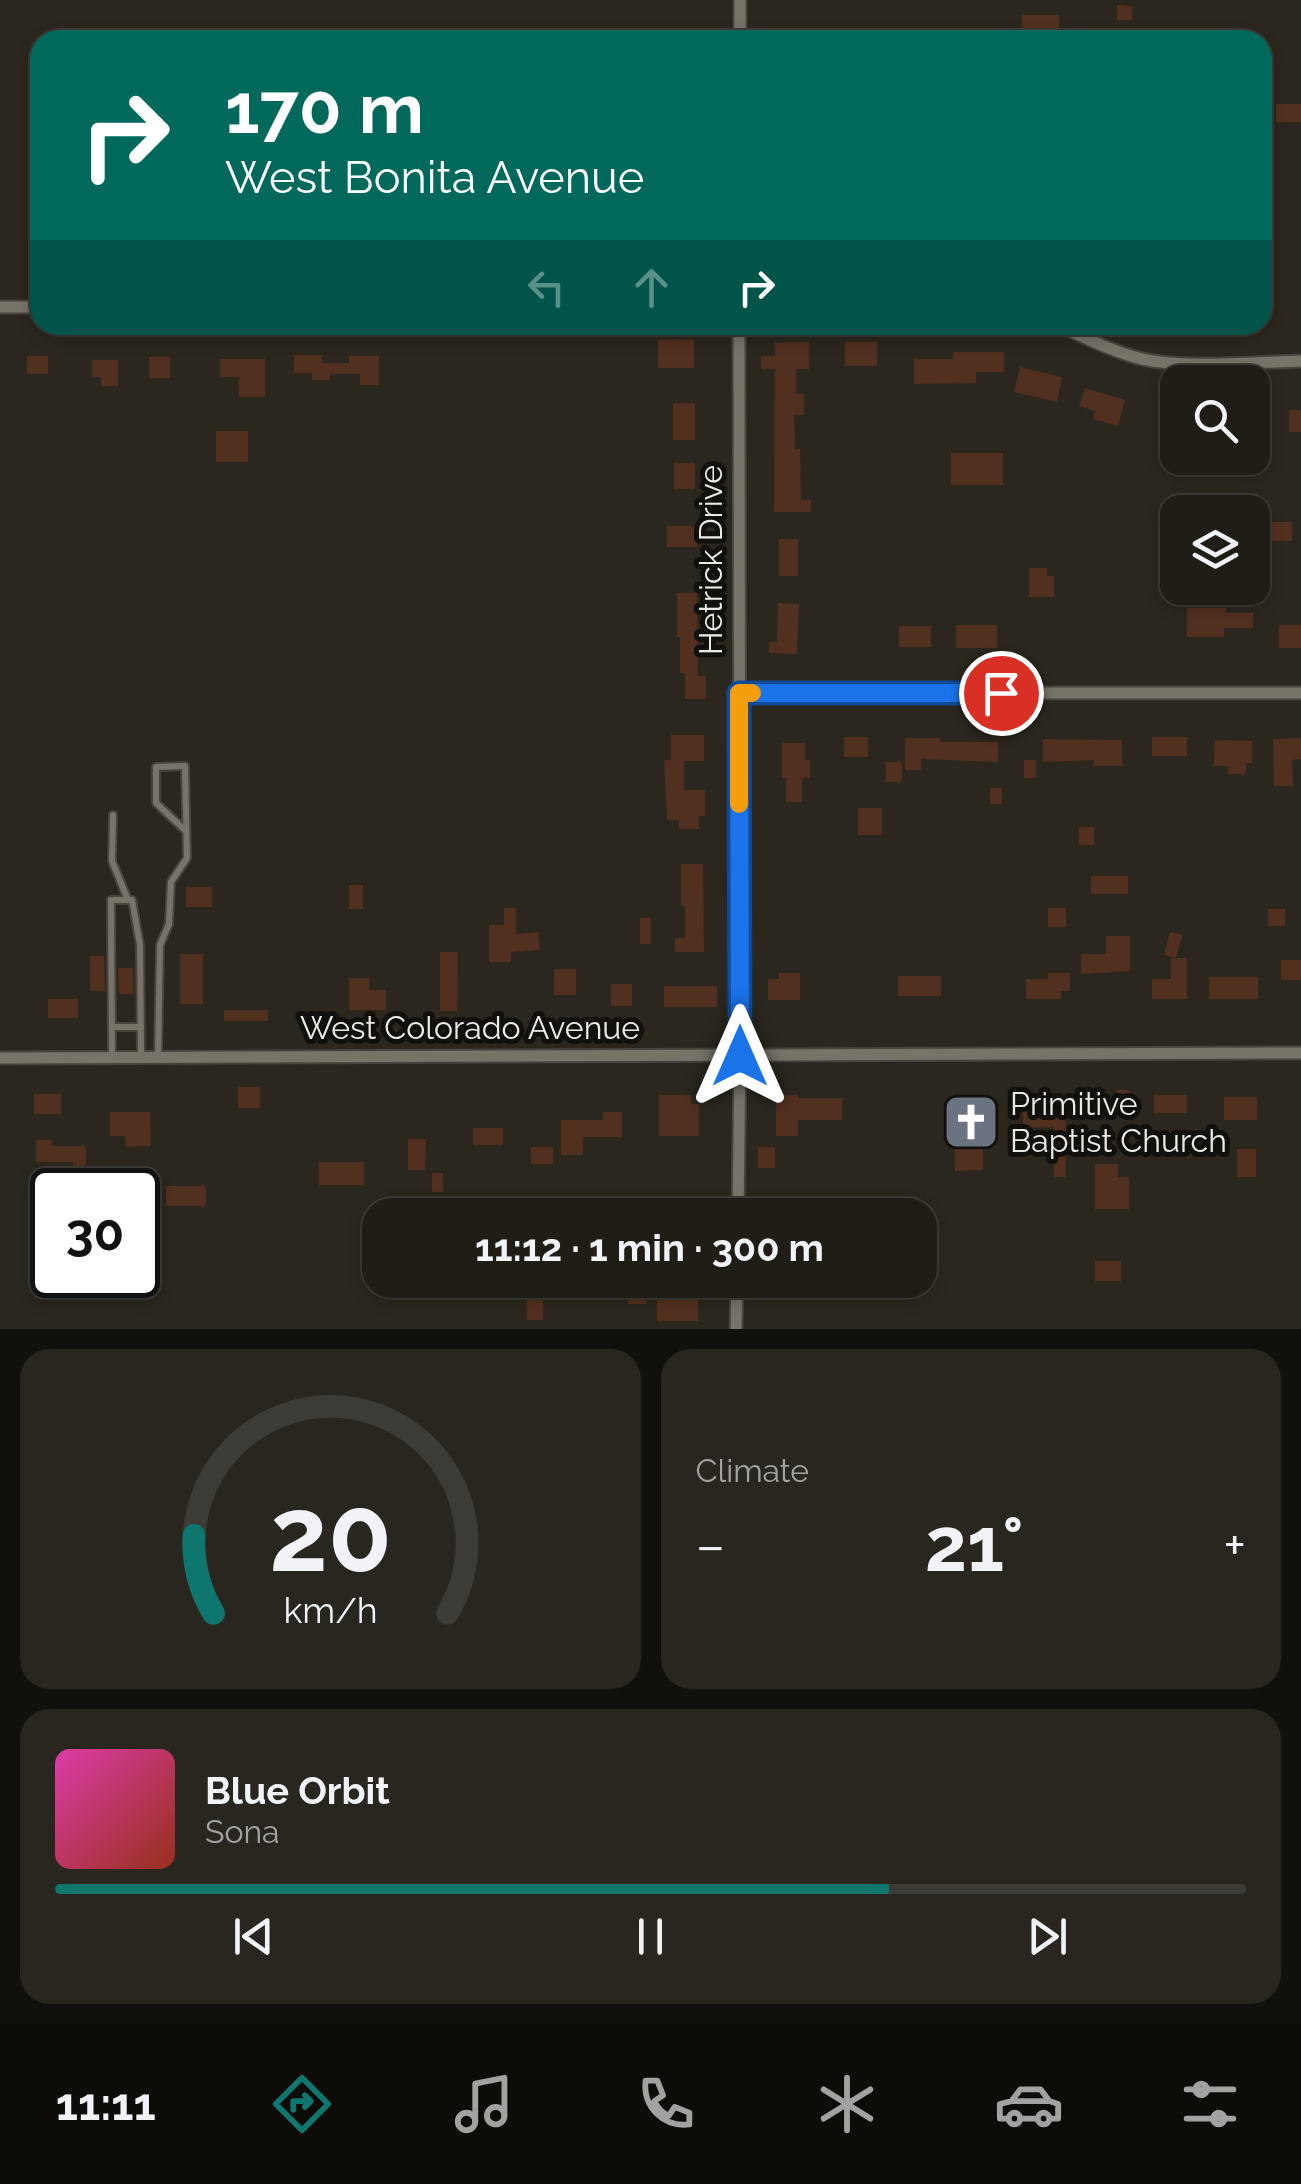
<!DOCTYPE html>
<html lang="en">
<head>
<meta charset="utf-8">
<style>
  body { margin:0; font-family:Raleway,sans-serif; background:#28261f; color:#f1f3f6; height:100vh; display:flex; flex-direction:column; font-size:38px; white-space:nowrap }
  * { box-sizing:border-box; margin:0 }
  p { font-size:32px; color:#a2a2a1 }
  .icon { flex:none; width:55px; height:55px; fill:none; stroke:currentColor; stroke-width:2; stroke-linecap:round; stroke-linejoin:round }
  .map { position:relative; height:1329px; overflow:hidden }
  .side { display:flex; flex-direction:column; gap:20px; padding:20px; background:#12100c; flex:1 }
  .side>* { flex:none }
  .banner { position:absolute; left:30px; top:30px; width:1242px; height:305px; border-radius:30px; box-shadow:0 5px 15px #0003,0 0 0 2px #3d3b35; background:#00695c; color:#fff; overflow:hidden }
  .controls { position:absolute; left:1160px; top:365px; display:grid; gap:20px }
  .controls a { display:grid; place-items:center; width:110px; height:110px; border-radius:20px; background:#201d16; box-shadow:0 5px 15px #0003,0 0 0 2px #3d3b35; font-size:50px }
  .speed { position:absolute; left:30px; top:1168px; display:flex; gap:20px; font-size:50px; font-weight:700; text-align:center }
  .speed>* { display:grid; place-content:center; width:130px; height:130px; border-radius:50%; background:#201d16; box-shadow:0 5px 15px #0003,0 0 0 2px #3d3b35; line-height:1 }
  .speed .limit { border:5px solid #111; border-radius:15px; background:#fff; color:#111 }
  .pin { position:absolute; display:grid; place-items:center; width:85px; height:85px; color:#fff; margin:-42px; border:5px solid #fff; border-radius:50%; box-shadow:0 2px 10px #0007 }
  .me { position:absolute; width:110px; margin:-55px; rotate:0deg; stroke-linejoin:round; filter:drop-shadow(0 0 8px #0008) }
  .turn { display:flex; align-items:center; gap:35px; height:210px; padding:0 30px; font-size:45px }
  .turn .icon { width:130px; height:130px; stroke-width:2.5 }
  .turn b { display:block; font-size:70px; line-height:85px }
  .lanes { display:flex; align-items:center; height:95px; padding:0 30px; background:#0003; justify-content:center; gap:50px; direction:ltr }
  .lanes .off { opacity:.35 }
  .big { font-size:75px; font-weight:700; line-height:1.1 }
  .side .widget { flex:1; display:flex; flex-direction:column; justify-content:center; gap:15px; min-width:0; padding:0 35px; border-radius:30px; background:#28261f }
  .side .dial { align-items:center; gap:0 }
  .dial svg { height:260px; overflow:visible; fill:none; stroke:#3d3b35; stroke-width:7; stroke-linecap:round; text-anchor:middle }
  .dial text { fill:#f1f3f6; stroke:none }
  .song { display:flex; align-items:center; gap:30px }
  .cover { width:120px; height:120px; border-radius:15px; background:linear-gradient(135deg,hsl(320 70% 55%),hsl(10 70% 35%)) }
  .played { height:10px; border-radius:5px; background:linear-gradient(90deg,#0f766e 70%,#3d3b35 70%) }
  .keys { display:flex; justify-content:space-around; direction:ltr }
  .heat { display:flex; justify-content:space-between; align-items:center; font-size:55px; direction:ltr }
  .side .tiles { flex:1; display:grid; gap:20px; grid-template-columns:1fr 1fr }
  .widget:last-child { grid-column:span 2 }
  .trip { position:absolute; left:362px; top:1198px; width:575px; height:100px; border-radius:30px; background:#201d16; box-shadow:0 5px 15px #0003,0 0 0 2px #3d3b35; font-weight:700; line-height:100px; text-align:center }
  .dock { display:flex; height:160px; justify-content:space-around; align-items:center; background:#0d0c09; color:#a2a2a1 }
  .dock .icon { width:70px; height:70px }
  .dock .selected { color:#0f766e }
  .dock b { font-size:45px; color:#f1f3f6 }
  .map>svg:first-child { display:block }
  .building { fill:#52301f }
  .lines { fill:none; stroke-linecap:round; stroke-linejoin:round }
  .lane-casing { stroke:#47443d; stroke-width:10 }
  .street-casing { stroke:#47443d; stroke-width:15 }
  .lane { stroke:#777369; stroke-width:6 }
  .street { stroke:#777369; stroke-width:11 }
  .route-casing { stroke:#114b97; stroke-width:25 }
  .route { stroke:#1a73e8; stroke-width:18 }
  .slow { stroke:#f59e0b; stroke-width:18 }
  .labels { text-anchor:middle; stroke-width:10; stroke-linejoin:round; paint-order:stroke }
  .street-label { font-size:32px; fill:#edeae4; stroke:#12100c }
  .poi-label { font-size:32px; fill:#edeae4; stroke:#12100c; text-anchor:start }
</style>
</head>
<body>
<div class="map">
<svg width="1301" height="1329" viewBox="0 0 1301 1329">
  <rect width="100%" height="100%" fill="#2b271e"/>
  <!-- building -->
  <g class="building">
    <path d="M 1117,5 L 1132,6 L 1132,20 L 1117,20 Z"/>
    <rect x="1022" y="15" width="37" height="16"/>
    <rect x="1276" y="104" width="25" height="18"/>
    <rect x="28" y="241" width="12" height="24"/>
    <path d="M 694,339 L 694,368 L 658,368 L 658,340 Z"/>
    <path d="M 809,342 L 809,369 L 796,369 L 796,394 L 804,394 L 804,415 L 794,415 L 795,449 L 800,449 L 801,500 L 811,500 L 811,512 L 774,512 L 775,369 L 761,369 L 761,356 L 775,356 L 775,343 Z"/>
    <rect x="845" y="342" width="32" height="24"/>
    <path d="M 953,352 L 1004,352 L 1004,372 L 976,372 L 976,383 L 914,384 L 914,359 L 953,359 Z"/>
    <path d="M 294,355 L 322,355 L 322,363 L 349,363 L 349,356 L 379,356 L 379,385 L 360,385 L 360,374 L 330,374 L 330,380 L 312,380 L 312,373 L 294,373 Z"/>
    <rect x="27" y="356" width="21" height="18"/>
    <rect x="149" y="357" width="21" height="21"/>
    <path d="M 220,359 L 265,359 L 265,397 L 239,397 L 239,377 L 220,377 Z"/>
    <path d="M 92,360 L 118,360 L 118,386 L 101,386 L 101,377 L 92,377 Z"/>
    <path d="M 1020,367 L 1062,377 L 1057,402 L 1014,392 Z"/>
    <path d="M 1085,388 L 1125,400 L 1118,426 L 1093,419 L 1095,411 L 1079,406 Z"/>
    <rect x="673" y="403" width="22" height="37"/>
    <rect x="1289" y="410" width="12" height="22"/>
    <rect x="216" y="431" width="32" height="31"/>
    <rect x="951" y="453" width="52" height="32"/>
    <rect x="674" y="463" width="21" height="26"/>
    <rect x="1266" y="522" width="26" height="19"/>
    <rect x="667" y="526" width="30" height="21"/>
    <rect x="779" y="539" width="19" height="37"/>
    <path d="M 1029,568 L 1047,568 L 1047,576 L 1054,576 L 1054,597 L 1029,597 Z"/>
    <path d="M 677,593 L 697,593 L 698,676 L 706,676 L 706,699 L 685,699 L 685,673 L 680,673 L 680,637 L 677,637 Z"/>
    <path d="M 778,603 L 799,604 L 797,654 L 769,653 L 769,642 L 777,642 Z"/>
    <path d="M 1187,608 L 1226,608 L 1226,613 L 1253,613 L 1253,628 L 1224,628 L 1224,637 L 1187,637 Z"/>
    <rect x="956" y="625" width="41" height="23"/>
    <rect x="1279" y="625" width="22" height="23"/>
    <rect x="899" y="626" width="32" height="21"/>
    <path d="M 671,735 L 704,735 L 704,761 L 684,761 L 684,790 L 705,790 L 705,816 L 699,816 L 699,829 L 679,829 L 679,820 L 667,820 L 664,760 L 671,760 Z"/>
    <rect x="844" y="737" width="24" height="20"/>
    <rect x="1152" y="737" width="35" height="19"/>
    <path d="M 905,738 L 940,738 L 940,742 L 998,742 L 998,762 L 921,759 L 921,770 L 905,770 Z"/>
    <path d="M 1301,738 L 1301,759 L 1292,760 L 1293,786 L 1274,786 L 1273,739 Z"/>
    <path d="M 1043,739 L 1122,740 L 1122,766 L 1094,766 L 1094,760 L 1043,762 Z"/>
    <path d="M 1215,740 L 1252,741 L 1252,763 L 1246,763 L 1246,774 L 1228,774 L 1228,766 L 1214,766 Z"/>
    <path d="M 782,743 L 805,743 L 805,760 L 810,760 L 810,778 L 802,778 L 802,802 L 786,802 L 786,778 L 782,778 Z"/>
    <rect x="1024" y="760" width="12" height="18"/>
    <rect x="886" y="762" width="16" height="20"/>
    <rect x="990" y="788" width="12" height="16"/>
    <rect x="858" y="808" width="24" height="27"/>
    <rect x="1079" y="827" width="15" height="18"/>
    <path d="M 681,864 L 703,864 L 704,952 L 675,952 L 675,938 L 685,938 L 685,906 L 681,906 Z"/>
    <rect x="1091" y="876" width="37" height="18"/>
    <rect x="349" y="885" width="14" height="24"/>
    <rect x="186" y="887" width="26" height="20"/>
    <path d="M 504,908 L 516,908 L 516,934 L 538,932 L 540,950 L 511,952 L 511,962 L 489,962 L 489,925 L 504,925 Z"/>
    <rect x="1048" y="908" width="18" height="19"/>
    <rect x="1268" y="909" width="17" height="17"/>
    <rect x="640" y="918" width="11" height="26"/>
    <path d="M 1170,932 L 1182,935 L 1176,958 L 1164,955 Z"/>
    <path d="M 1106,936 L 1130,936 L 1130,971 L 1081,974 L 1081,954 L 1106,954 Z"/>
    <path d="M 440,952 L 458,952 L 457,1011 L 440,1011 Z"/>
    <rect x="180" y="954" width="23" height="50"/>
    <path d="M 90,956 L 104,956 L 105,991 L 90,991 Z"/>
    <path d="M 1171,958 L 1187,958 L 1187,999 L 1152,999 L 1152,979 L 1171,979 Z"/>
    <rect x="1281" y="960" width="20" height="20"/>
    <path d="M 118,968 L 133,968 L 134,994 L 119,994 Z"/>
    <rect x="554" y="969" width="22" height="26"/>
    <path d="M 779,973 L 800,973 L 800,1000 L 768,1000 L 768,979 L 779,979 Z"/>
    <path d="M 1048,973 L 1070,973 L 1070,991 L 1061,991 L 1061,999 L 1026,999 L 1026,979 L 1048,979 Z"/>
    <rect x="898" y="976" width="43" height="20"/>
    <rect x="1209" y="977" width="49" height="22"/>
    <path d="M 349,978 L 369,978 L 369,990 L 386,990 L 386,1010 L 349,1010 Z"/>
    <rect x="611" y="984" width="21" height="22"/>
    <rect x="664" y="986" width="53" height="21"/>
    <rect x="48" y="999" width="30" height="19"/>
    <rect x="224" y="1010" width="44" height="11"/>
    <rect x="238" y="1087" width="22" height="21"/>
    <rect x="1117" y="1090" width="12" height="24"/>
    <rect x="34" y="1094" width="27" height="20"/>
    <path d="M 659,1095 L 691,1095 L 691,1104 L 699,1104 L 699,1136 L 659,1136 Z"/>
    <path d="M 776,1095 L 798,1095 L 798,1098 L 842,1098 L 842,1120 L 798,1120 L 798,1136 L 776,1136 Z"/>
    <path d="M 1065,1095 L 1066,1177 L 1054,1177 L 1053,1127 L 1023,1128 L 1023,1096 Z"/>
    <rect x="1154" y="1095" width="33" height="18"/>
    <rect x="1224" y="1097" width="33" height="23"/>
    <path d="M 954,1101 L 983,1101 L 983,1170 L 955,1171 Z"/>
    <path d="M 110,1112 L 150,1112 L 151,1146 L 126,1147 L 125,1136 L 110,1136 Z"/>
    <path d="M 603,1112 L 622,1112 L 622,1137 L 583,1137 L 583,1155 L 561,1155 L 561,1120 L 603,1120 Z"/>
    <rect x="473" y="1128" width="30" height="17"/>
    <path d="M 408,1139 L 426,1139 L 425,1170 L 408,1170 Z"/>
    <path d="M 36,1140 L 52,1140 L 52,1146 L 86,1146 L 86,1190 L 73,1190 L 73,1162 L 36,1162 Z"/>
    <rect x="531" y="1147" width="22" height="17"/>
    <rect x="758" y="1147" width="17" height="21"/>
    <rect x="1237" y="1149" width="19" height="28"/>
    <rect x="319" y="1162" width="45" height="23"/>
    <path d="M 1095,1164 L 1118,1164 L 1118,1177 L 1129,1177 L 1129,1209 L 1095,1209 Z"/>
    <rect x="432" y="1173" width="11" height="19"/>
    <rect x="166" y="1186" width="40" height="20"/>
    <rect x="1095" y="1261" width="26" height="20"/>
    <rect x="628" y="1286" width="18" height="18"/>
    <rect x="527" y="1294" width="16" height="26"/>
    <rect x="657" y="1296" width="41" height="25"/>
  </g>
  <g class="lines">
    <!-- lane casing -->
    <g class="lane-casing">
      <g id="lane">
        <path d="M 113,815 L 112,861 L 128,900"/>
        <path d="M 112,1027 L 141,1027"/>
        <path d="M 158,1056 L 160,945 L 169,924 L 171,882 L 187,858 L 185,766 L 156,767 L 156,803 L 186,831"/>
        <path d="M 112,1058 L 111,900 L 132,900 L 140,945 L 141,1056"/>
      </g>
    </g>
    <!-- street casing -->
    <g class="street-casing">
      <g id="street">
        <path d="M 740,40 L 740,0"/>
        <path d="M 0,307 L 40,307"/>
        <path d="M 1058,325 C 1085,338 1124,357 1153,361 C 1196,368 1256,362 1301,361"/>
        <path d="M 739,693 L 1301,693"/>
        <path d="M 0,1058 L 1301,1053"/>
        <path d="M 738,1215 L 740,1055 L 739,325"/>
        <path d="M 736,1329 L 737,1280"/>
      </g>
    </g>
    <!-- lane -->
    <use href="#lane" class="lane"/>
    <!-- street -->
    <use href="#street" class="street"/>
  </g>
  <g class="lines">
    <!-- route casing -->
    <g class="route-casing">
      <path id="route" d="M 740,1056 L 739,693 L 1001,693"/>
    </g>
    <!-- route -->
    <use href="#route" class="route"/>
    <!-- slow -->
    <path class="slow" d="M 739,804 L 739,693 L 752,693"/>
  </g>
  <!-- icons -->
  <defs>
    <g id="church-square" transform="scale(2.875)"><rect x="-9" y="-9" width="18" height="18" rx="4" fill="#6b7280" stroke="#12100c"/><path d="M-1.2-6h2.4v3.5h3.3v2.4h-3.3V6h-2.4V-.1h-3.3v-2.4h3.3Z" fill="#fff"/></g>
  </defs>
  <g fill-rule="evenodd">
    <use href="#church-square" x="971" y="1122"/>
  </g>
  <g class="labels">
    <!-- street labels -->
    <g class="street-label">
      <text transform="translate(711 560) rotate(-90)" y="11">Hetrick Drive</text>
      <text x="470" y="1039">West Colorado Avenue</text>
    </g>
    <!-- poi labels -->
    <g class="poi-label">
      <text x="1010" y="1115">Primitive<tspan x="1010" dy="37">Baptist Church</tspan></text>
    </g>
  </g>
</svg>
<div class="controls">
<a><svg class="icon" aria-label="search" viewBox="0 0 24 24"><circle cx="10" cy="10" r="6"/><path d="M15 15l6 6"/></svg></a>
<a><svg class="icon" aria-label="layers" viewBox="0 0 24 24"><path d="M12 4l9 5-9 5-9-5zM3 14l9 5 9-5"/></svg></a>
</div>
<div class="speed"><div class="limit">30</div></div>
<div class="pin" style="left:1001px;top:693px;background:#d93025"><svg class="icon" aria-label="arrive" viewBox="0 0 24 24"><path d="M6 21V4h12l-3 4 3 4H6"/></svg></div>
<svg class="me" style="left:740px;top:1056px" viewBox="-20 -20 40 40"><path d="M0-17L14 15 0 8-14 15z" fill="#1a73e8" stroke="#fff" stroke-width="4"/></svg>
<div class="trip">11:12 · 1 min · 300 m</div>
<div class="banner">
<div class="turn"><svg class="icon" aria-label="right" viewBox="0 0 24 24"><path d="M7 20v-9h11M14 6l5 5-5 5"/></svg><div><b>170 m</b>West Bonita Avenue</div></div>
<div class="lanes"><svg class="icon off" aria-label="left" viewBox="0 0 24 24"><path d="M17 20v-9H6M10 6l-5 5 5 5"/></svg><svg class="icon off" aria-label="ahead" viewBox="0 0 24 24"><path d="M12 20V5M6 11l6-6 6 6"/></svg><svg class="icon" aria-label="right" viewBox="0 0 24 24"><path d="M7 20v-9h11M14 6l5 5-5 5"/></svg></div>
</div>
</div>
<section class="side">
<div class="tiles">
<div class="widget dial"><svg viewBox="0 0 100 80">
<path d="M14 69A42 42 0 1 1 86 69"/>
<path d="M14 69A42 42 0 0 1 8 45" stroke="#0f766e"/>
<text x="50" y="56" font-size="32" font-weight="700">20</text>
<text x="50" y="72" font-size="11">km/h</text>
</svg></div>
<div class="widget"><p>Climate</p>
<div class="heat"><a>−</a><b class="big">21°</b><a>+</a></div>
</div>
<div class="widget">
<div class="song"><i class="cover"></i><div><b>Blue Orbit</b><p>Sona</p></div></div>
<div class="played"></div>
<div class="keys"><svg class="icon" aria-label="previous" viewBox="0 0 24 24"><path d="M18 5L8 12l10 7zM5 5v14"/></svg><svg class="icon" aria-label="pause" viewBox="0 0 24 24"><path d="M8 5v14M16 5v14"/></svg><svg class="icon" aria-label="next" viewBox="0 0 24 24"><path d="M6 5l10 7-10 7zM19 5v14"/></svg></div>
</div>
</div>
</section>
<nav class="dock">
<b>11:11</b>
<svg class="icon selected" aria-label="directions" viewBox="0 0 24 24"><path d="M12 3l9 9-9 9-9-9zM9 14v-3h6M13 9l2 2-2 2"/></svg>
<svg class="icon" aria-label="music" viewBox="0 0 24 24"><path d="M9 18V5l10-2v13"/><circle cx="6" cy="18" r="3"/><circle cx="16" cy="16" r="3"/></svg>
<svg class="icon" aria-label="phone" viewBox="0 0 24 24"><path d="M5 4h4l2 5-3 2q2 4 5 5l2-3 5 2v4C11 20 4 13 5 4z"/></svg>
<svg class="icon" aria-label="climate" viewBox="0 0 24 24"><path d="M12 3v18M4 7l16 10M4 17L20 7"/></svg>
<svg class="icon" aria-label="car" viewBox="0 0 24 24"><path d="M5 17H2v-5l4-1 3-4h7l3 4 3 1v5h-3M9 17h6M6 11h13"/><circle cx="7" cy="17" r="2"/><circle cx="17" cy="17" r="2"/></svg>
<svg class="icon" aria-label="filters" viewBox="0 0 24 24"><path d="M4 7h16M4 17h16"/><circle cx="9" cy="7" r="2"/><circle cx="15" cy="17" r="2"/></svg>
</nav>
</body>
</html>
